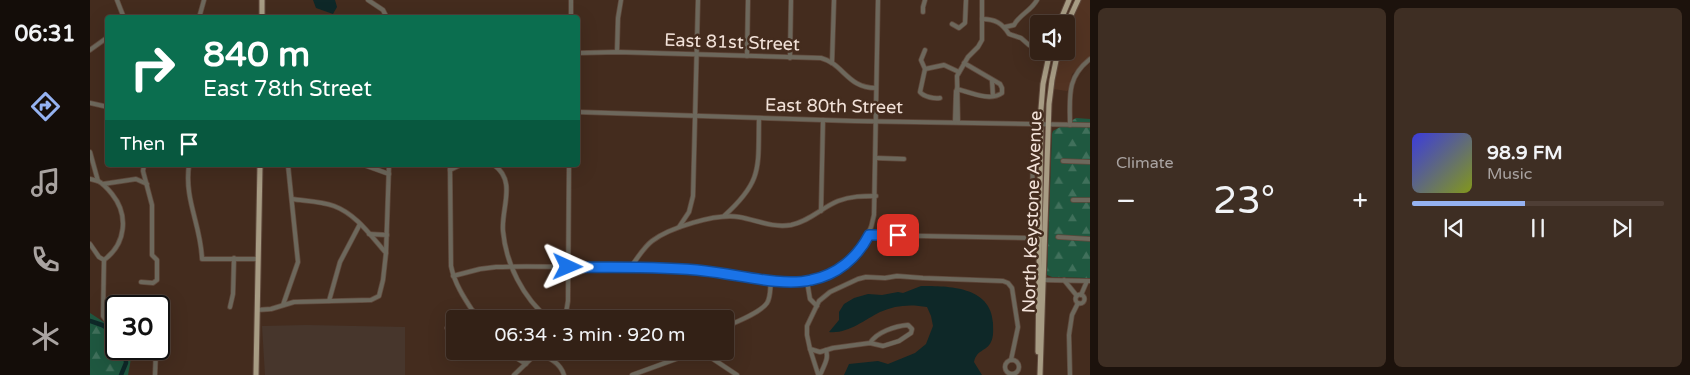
<!DOCTYPE html>
<html lang="en">
<head>
<meta charset="utf-8">
<style>
  body { margin:0; font-family:"Varela Round",sans-serif; background:#3e2e23; color:#f1f3f6; height:100vh; display:flex; flex-direction:column; font-size:19px; white-space:nowrap }
  * { box-sizing:border-box; margin:0 }
  p { font-size:16px; color:#a9a3a1 }
  .icon { flex:none; width:28px; height:28px; fill:none; stroke:currentColor; stroke-width:2; stroke-linecap:round; stroke-linejoin:round }
  .map { position:relative; flex:1; overflow:hidden }
  .side { display:flex; flex-direction:column; gap:8px; padding:8px; background:#1c120c; width:600px }
  .side>* { flex:none }
  .banner { position:absolute; left:15px; top:15px; width:475px; height:152px; border-radius:5px; box-shadow:0 5px 20px #0002,0 0 0 1px #4e3e35; background:#0b6e4f; color:#fff; overflow:hidden }
  .buttons { position:absolute; left:940px; top:15px; display:grid; gap:10px }
  .buttons a { display:grid; place-items:center; width:45px; height:45px; border-radius:5px; background:#332116; box-shadow:0 5px 20px #0002,0 0 0 1px #4e3e35; font-size:25px }
  .speed { position:absolute; left:15px; top:295px; display:flex; gap:10px; font-size:25px; font-weight:700; text-align:center }
  .speed>* { display:grid; place-content:center; width:65px; height:65px; border-radius:50%; background:#332116; box-shadow:0 5px 20px #0002,0 0 0 1px #4e3e35; line-height:1 }
  .speed .limit { border:2px solid #111; border-radius:8px; background:#fff; color:#111 }
  .pin { position:absolute; display:grid; place-items:center; width:42px; height:42px; color:#fff; margin:-21px; border-radius:10px; box-shadow:0 2px 8px #0006 }
  .me { position:absolute; width:55px; margin:-28px; rotate:91deg; stroke-linejoin:round; filter:drop-shadow(0 0 4px #0008) }
  .turn { display:flex; align-items:center; gap:18px; height:105px; padding:0 15px; font-size:22px }
  .turn .icon { width:65px; height:65px; stroke-width:2.5 }
  .turn b { display:block; font-size:35px; line-height:42px }
  .then { display:flex; align-items:center; height:48px; padding:0 15px; background:#0003; gap:10px; font-size:19px }
  .big { font-size:38px; font-weight:600; line-height:1.1 }
  .side .card { flex:1; display:flex; flex-direction:column; justify-content:center; gap:8px; min-width:0; padding:0 18px; border-radius:8px; background:#3e2e23 }
  .song { display:flex; align-items:center; gap:15px }
  .cover { width:60px; height:60px; border-radius:8px; background:linear-gradient(135deg,hsl(240 70% 55%),hsl(70 70% 35%)) }
  .played { height:5px; border-radius:2px; background:linear-gradient(90deg,#95b2f1 45%,#4e3e35 45%) }
  .keys { display:flex; justify-content:space-around; direction:ltr }
  .heat { display:flex; justify-content:space-between; align-items:center; font-size:28px; direction:ltr }
  .side .tiles { flex:1; display:grid; gap:8px; grid-template-columns:repeat(2,1fr) }
  .trip { position:absolute; left:356px; top:310px; width:288px; height:50px; border-radius:5px; background:#332116; box-shadow:0 5px 20px #0002,0 0 0 1px #4e3e35; font-weight:600; line-height:50px; text-align:center }
  main { display:flex; flex:1; min-height:0 }
  .tabs { display:flex; flex-direction:column; width:90px; justify-content:space-around; align-items:center; background:#140d09; color:#a9a3a1 }
  .tabs .icon { width:35px; height:35px }
  .tabs .on { color:#95b2f1 }
  .tabs b { font-size:22px; color:#f1f3f6 }
  .map>svg:first-child { display:block }
  .built { fill:#523322 }
  .education { fill:#47362c }
  .forest { fill:url(#forest-firs) }
  .water { fill:#0e2828 }
  .lines { fill:none; stroke-linecap:round; stroke-linejoin:round }
  .river { stroke:#0e2828; stroke-width:4.5 }
  .minor-casing { stroke:#60493c; stroke-width:5.5 }
  .major-casing { stroke:#60493c; stroke-width:7 }
  .minor { stroke:#6d685c; stroke-width:4 }
  .major { stroke:#a79c84; stroke-width:5 }
  .route-casing { stroke:#114b97; stroke-width:12 }
  .route { stroke:#1a73e8; stroke-width:9 }
  .labels { text-anchor:middle; stroke-width:5; stroke-linejoin:round; paint-order:stroke }
  .street-label { font-size:18px; fill:#f2e2d9; stroke:#442c1e }
</style>
</head>
<body>
<main>
<nav class="tabs">
<b>06:31</b>
<svg class="icon on" aria-label="directions" viewBox="0 0 24 24"><path d="M12 3l9 9-9 9-9-9zM9 14v-3h6M13 9l2 2-2 2"/></svg>
<svg class="icon" aria-label="music" viewBox="0 0 24 24"><path d="M9 18V5l10-2v13"/><circle cx="6" cy="18" r="3"/><circle cx="16" cy="16" r="3"/></svg>
<svg class="icon" aria-label="phone" viewBox="0 0 24 24"><path d="M5 4h4l2 5-3 2q2 4 5 5l2-3 5 2v4C11 20 4 13 5 4z"/></svg>
<svg class="icon" aria-label="climate" viewBox="0 0 24 24"><path d="M12 3v18M4 7l16 10M4 17L20 7"/></svg>
</nav>
<div class="map">
<svg width="1000" height="375" viewBox="0 0 1000 375">
  <defs>
    <pattern id="forest-firs" width="22" height="20" patternUnits="userSpaceOnUse" patternTransform="scale(1.25)"><rect width="22" height="20" fill="#1f5840"/><path d="M5 1l3.5 6h-7zM16 11l3.5 6h-7z" fill="#40705b"/></pattern>
  </defs>
  <rect width="100%" height="100%" fill="#442c1e"/>
  <!-- built -->
  <path class="built" d="M 991,0 L 1000,0 L 1000,58 L 982,74 L 979,89 L 977,91 L 963,89 L 971,51 L 976,51 L 976,37 Z"/>
  <!-- education -->
  <path class="education" d="M 216,325 L 315,327 L 315,375 L 175,375 L 172,326 Z"/>
  <!-- forest -->
  <g class="forest">
    <path d="M 986,118 L 1000,119 L 1000,278 L 962,277 L 957,275 L 962,134 L 963,131 Z"/>
    <path d="M 0,313 L 26,330 L 26,349 L 42,349 L 42,353 L 38,375 L 0,375 Z"/>
  </g>
  <!-- water -->
  <g class="water">
    <path d="M 223,0 L 245,0 L 247,7 L 243,14 L 226,8 Z"/>
    <path d="M 831,286 C 858,286 901,286 903,323 C 903,329 904,336 901,342 C 896,352 887,349 884,362 L 892,375 L 754,375 L 759,364 L 788,361 L 798,364 L 825,353 L 836,344 L 843,326 L 841,316 L 837,307 C 821,304 805,305 790,312 C 774,320 758,334 739,332 L 749,320 L 749,312 L 754,304 L 764,298 L 778,294 L 792,295 L 808,292 L 813,293 Z"/>
  </g>
  <g class="lines">
    <!-- river -->
    <g class="river">
      <path d="M 0,321 L 12,325 L 26,333"/>
      <path d="M 31,375 L 36,363 L 35,349"/>
    </g>
    <!-- minor casing -->
    <g class="minor-casing">
      <g id="minor">
        <path d="M 27,0 L 34,18"/>
        <path d="M 278,0 L 293,10 L 297,18"/>
        <path d="M 833,12 L 833,7 L 835,0"/>
        <path d="M 109,18 L 114,0"/>
        <path d="M 481,18 L 481,0"/>
        <path d="M 892,19 C 905,19 912,23 919,34 L 931,38 L 939,45"/>
        <path d="M 862,24 L 869,28 L 875,23 L 876,0"/>
        <path d="M 915,27 L 924,25 C 930,14 941,11 947,0"/>
        <path d="M 0,50 L 18,37"/>
        <path d="M 835,50 L 831,60 L 835,69 L 830,92 C 834,97 845,99 850,98"/>
        <path d="M 527,52 L 528,18 L 531,0"/>
        <path d="M 488,53 L 527,52 L 731,58 C 754,64 757,88 786,88"/>
        <path d="M 657,56 L 658,0"/>
        <path d="M 700,58 L 701,0"/>
        <path d="M 742,63 L 744,0"/>
        <path d="M 835,69 L 854,65 L 869,72"/>
        <path d="M 902,81 L 903,96"/>
        <path d="M 867,89 C 879,92 900,102 912,93 L 912,88 L 910,84 L 874,63"/>
        <path d="M 0,103 L 18,107"/>
        <path d="M 488,112 L 764,121 L 1000,125"/>
        <path d="M 865,122 L 866,91"/>
        <path d="M 868,122 L 867,76 L 878,57 L 888,47 L 892,40 L 892,0"/>
        <path d="M 980,125 C 980,97 976,78 1000,59"/>
        <path d="M 0,152 L 8,181 C 14,184 18,189 22,194 C 39,215 36,244 14,260"/>
        <path d="M 786,158 L 814,159"/>
        <path d="M 973,161 L 1000,162"/>
        <path d="M 99,165 C 94,200 111,225 112,259 L 168,259"/>
        <path d="M 274,165 L 299,174"/>
        <path d="M 360,165 L 361,266 C 365,286 377,302 388,319"/>
        <path d="M 404,165 C 427,181 411,208 413,231 C 416,264 433,298 459,319"/>
        <path d="M 360,170 L 370,165"/>
        <path d="M 0,179 L 8,181"/>
        <path d="M 13,184 L 46,179 L 57,184"/>
        <path d="M 202,199 C 216,201 231,201 244,206 C 266,214 281,236 296,253"/>
        <path d="M 983,200 L 1000,200"/>
        <path d="M 731,211 L 733,120"/>
        <path d="M 634,216 C 673,181 668,168 669,118"/>
        <path d="M 589,227 L 599,212 L 603,196 L 608,0"/>
        <path d="M 279,234 L 297,235"/>
        <path d="M 779,235 L 942,238 L 943,124"/>
        <path d="M 968,237 L 1000,239"/>
        <path d="M 0,244 L 9,257 L 14,260"/>
        <path d="M 14,260 L 13,316 L 16,320 L 26,318"/>
        <path d="M 540,268 C 547,259 553,248 562,241 C 579,228 626,213 649,217 C 667,220 681,228 701,225 C 720,221 731,208 748,201 C 761,196 773,196 786,196"/>
        <path d="M 363,276 L 390,269 L 406,267 C 435,266 464,267 493,267 C 533,268 574,267 614,271 C 647,273 692,287 724,280 C 755,272 779,246 784,215 L 788,0"/>
        <path d="M 954,280 L 1000,281"/>
        <path d="M 974,280 L 987,296"/>
        <path d="M 717,281 L 720,299 L 727,306"/>
        <path d="M 51,282 L 63,283 L 67,280 L 67,260 L 62,255 L 62,205 L 53,171 L 54,165"/>
        <circle cx="990" cy="299" r="4.5"/>
        <path d="M 991,295 L 997,281"/>
        <path d="M 239,301 L 250,262 L 270,224"/>
        <path d="M 193,305 L 208,262 L 198,165"/>
        <path d="M 140,307 L 143,294 L 144,258"/>
        <path d="M 167,310 L 181,309 L 204,302 L 281,300 L 289,296 L 293,280 L 296,253 L 299,165"/>
        <path d="M 371,319 L 383,311"/>
        <path d="M 475,319 L 478,301 L 479,165"/>
        <path d="M 635,327 C 646,322 670,313 677,303 C 681,297 680,287 681,280"/>
        <path d="M 357,328 L 365,323"/>
        <path d="M 780,343 C 787,332 805,326 818,325 L 822,329 L 821,333 L 809,341 L 793,346 L 780,343 L 743,348 L 730,352 L 720,349 L 717,335 L 717,326 L 729,301 L 740,292 L 768,279 L 776,277 L 795,278 L 807,276 L 833,278 L 913,281 L 918,283 L 922,288 L 928,327 L 921,360"/>
        <path d="M 720,349 L 728,374 L 731,373 C 734,365 739,359 736,350"/>
        <path d="M 415,351 L 436,364"/>
        <path d="M 611,351 L 647,375"/>
        <path d="M 447,353 C 459,358 470,362 474,375"/>
        <circle cx="922" cy="367" r="7"/>
        <path d="M 65,375 L 66,349"/>
        <path d="M 424,375 L 448,352"/>
        <path d="M 542,375 L 608,351"/>
        <path d="M 980,375 L 979,335 L 982,315 L 988,303"/>
      </g>
    </g>
    <!-- major casing -->
    <g class="major-casing">
      <g id="major">
        <path d="M 172,18 L 172,0"/>
        <path d="M 969,24 L 979,0"/>
        <path d="M 976,26 L 988,0"/>
        <path d="M 948,352 L 951,109 L 953,84 L 960,51"/>
        <path d="M 166,375 L 170,165"/>
        <path d="M 950,375 L 959,104 L 962,80 L 968,51"/>
      </g>
    </g>
    <!-- minor -->
    <use href="#minor" class="minor"/>
    <!-- major -->
    <use href="#major" class="major"/>
  </g>
  <g class="lines">
    <!-- route casing -->
    <g class="route-casing">
      <path id="route" d="M 478,267 C 524,268 570,266 615,271 C 646,274 692,287 721,280 C 747,275 767,258 779,235 L 808,235"/>
    </g>
    <!-- route -->
    <use href="#route" class="route"/>
  </g>
  <g class="labels">
    <!-- street labels -->
    <g class="street-label">
      <text transform="translate(642 42) rotate(2)" y="6">East 81st Street</text>
      <text transform="translate(744 106) rotate(1)" y="6">East 80th Street</text>
      <text transform="translate(942 212) rotate(-88)" y="6">North Keystone Avenue</text>
    </g>
  </g>
</svg>
<div class="buttons">
<a><svg class="icon" aria-label="sound" viewBox="0 0 24 24"><path d="M4 9h4l5-4v14l-5-4H4zM17 9q2 3 0 6"/></svg></a>
</div>
<div class="speed"><div class="limit">30</div></div>
<div class="pin" style="left:808px;top:235px;background:#d93025"><svg class="icon" aria-label="arrive" viewBox="0 0 24 24"><path d="M6 21V4h12l-3 4 3 4H6"/></svg></div>
<svg class="me" style="left:478px;top:267px" viewBox="-20 -20 40 40"><path d="M0-17L14 15 0 8-14 15z" fill="#1a73e8" stroke="#fff" stroke-width="4"/></svg>
<div class="trip">06:34 · 3 min · 920 m</div>
<div class="banner">
<div class="turn"><svg class="icon" aria-label="right" viewBox="0 0 24 24"><path d="M7 20v-9h11M14 6l5 5-5 5"/></svg><div><b>840 m</b>East 78th Street</div></div>
<div class="then">Then<svg class="icon" aria-label="arrive" viewBox="0 0 24 24"><path d="M6 21V4h12l-3 4 3 4H6"/></svg></div>
</div>
</div>
<section class="side">
<div class="tiles">
<div class="card"><p>Climate</p>
<div class="heat"><a>−</a><b class="big">23°</b><a>+</a></div>
</div>
<div class="card">
<div class="song"><i class="cover"></i><div><b>98.9 FM</b><p>Music</p></div></div>
<div class="played"></div>
<div class="keys"><svg class="icon" aria-label="previous" viewBox="0 0 24 24"><path d="M18 5L8 12l10 7zM5 5v14"/></svg><svg class="icon" aria-label="pause" viewBox="0 0 24 24"><path d="M8 5v14M16 5v14"/></svg><svg class="icon" aria-label="next" viewBox="0 0 24 24"><path d="M6 5l10 7-10 7zM19 5v14"/></svg></div>
</div>
</div>
</section>
</main>
</body>
</html>
